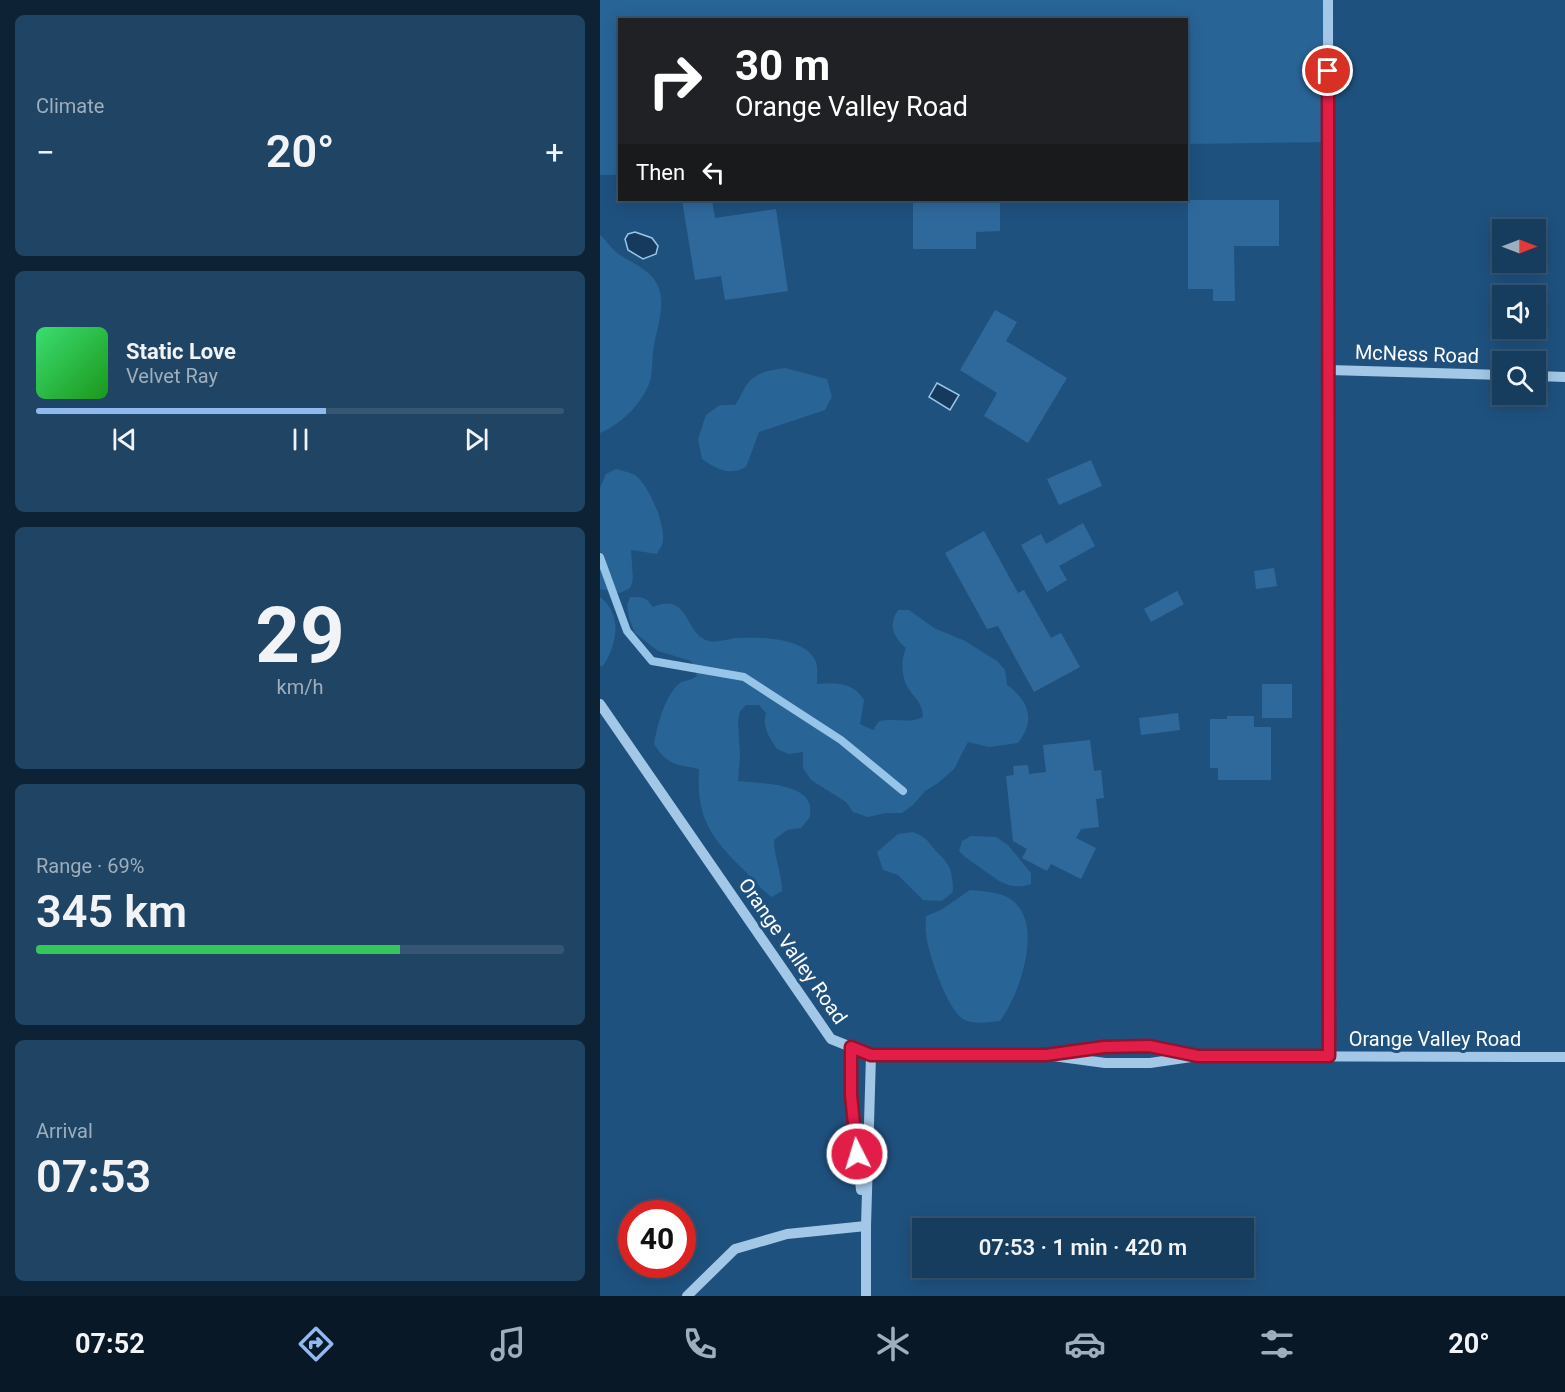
<!DOCTYPE html>
<html lang="en">
<head>
<meta charset="utf-8">
<style>
  body { margin:0; font-family:Roboto,sans-serif; background:#204464; color:#f1f3f6; height:100vh; display:flex; flex-direction:column; font-size:22px; white-space:nowrap }
  * { box-sizing:border-box; margin:0 }
  p { font-size:20px; color:#9eaebc }
  .icon { flex:none; width:33px; height:33px; fill:none; stroke:currentColor; stroke-width:2; stroke-linecap:round; stroke-linejoin:round }
  .map { position:relative; flex:1; overflow:hidden }
  .side { display:flex; flex-direction:column; gap:15px; padding:15px; background:#0d2234; width:600px }
  .side>* { flex:none }
  .hud { position:absolute; left:18px; top:18px; width:570px; height:183px; border-radius:0px; box-shadow:0 3px 15px #0003,0 0 0 2px #365673; background:#202124; color:#fff; overflow:hidden }
  .needle { width:39px; rotate:90deg }
  .fabs { position:absolute; left:892px; top:219px; display:grid; gap:12px }
  .fabs a { display:grid; place-items:center; width:54px; height:54px; border-radius:0px; background:#173d5e; box-shadow:0 3px 15px #0003,0 0 0 2px #365673; font-size:30px }
  .speed { position:absolute; left:18px; top:1200px; display:flex; gap:12px; font-size:30px; font-weight:700; text-align:center }
  .speed>* { display:grid; place-content:center; width:78px; height:78px; border-radius:50%; background:#173d5e; box-shadow:0 3px 15px #0003,0 0 0 2px #365673; line-height:1 }
  .speed .limit { border:9px solid #d22; background:#fff; color:#111 }
  .pin { position:absolute; display:grid; place-items:center; width:51px; height:51px; color:#fff; margin:-26px; border:3px solid #fff; border-radius:50%; box-shadow:0 2px 6px #0007 }
  .me { position:absolute; width:66px; margin:-33px; rotate:355deg; stroke-linejoin:round; filter:drop-shadow(0 0 4px #0008) }
  .turn { display:flex; align-items:center; gap:21px; height:126px; padding:0 18px; font-size:27px }
  .turn .icon { width:78px; height:78px; stroke-width:2.5 }
  .turn b { display:block; font-size:42px; line-height:51px }
  .then { display:flex; align-items:center; height:57px; padding:0 18px; background:#0003; gap:12px; font-size:22px }
  .big { font-size:45px; font-weight:600; line-height:1.1 }
  .side .card { flex:1; display:flex; flex-direction:column; justify-content:center; gap:9px; min-width:0; padding:0 21px; border-radius:9px; background:#204464 }
  .side .dial { align-items:center; gap:0 }
  .dial b { font-size:78px; line-height:1 }
  .song { display:flex; align-items:center; gap:18px }
  .cover { width:72px; height:72px; border-radius:9px; background:linear-gradient(135deg,hsl(140 70% 55%),hsl(120 70% 35%)) }
  .played { height:6px; border-radius:3px; background:linear-gradient(90deg,#90b9f0 55%,#365673 55%) }
  .keys { display:flex; justify-content:space-around; direction:ltr }
  .heat { display:flex; justify-content:space-between; align-items:center; font-size:33px; direction:ltr }
  .charge { height:9px; border-radius:4px; background:linear-gradient(90deg,#34c759 69%,#365673 0) }
  .trip { position:absolute; left:312px; top:1218px; width:342px; height:60px; border-radius:0px; background:#173d5e; box-shadow:0 3px 15px #0003,0 0 0 2px #365673; font-weight:600; line-height:60px; text-align:center }
  .menu { display:flex; height:96px; justify-content:space-around; align-items:center; background:#091826; color:#9eaebc }
  .menu .icon { width:42px; height:42px }
  .menu .selected { color:#90b9f0 }
  .menu b { font-size:27px; color:#f1f3f6 }
  main { display:flex; flex:1; min-height:0 }
  .map>svg:first-child { display:block }
  .green { fill:#296497 }
  .water { fill:#153a5e; stroke:#97c4e9; stroke-width:1.5 }
  .lines { fill:none; stroke-linecap:round; stroke-linejoin:round }
  .stream { stroke:#97c4e9; stroke-width:8 }
  .building { fill:#2f699c }
  .minor { stroke:#a3c8e7; stroke-width:10 }
  .route-casing { stroke:#92132f; stroke-width:15 }
  .route { stroke:#e11d48; stroke-width:10 }
  .labels { text-anchor:middle; stroke-width:6; stroke-linejoin:round; paint-order:stroke }
  .street-label { font-size:20px; fill:#fff; stroke:#1f517e }
</style>
</head>
<body>
<main>
<section class="side">
<div class="card"><p>Climate</p>
<div class="heat"><a>−</a><b class="big">20°</b><a>+</a></div>
</div>
<div class="card">
<div class="song"><i class="cover"></i><div><b>Static Love</b><p>Velvet Ray</p></div></div>
<div class="played"></div>
<div class="keys"><svg class="icon" aria-label="previous" viewBox="0 0 24 24"><path d="M18 5L8 12l10 7zM5 5v14"/></svg><svg class="icon" aria-label="pause" viewBox="0 0 24 24"><path d="M8 5v14M16 5v14"/></svg><svg class="icon" aria-label="next" viewBox="0 0 24 24"><path d="M6 5l10 7-10 7zM19 5v14"/></svg></div>
</div>
<div class="card dial"><b>29</b><p>km/h</p></div>
<div class="card"><p>Range · 69%</p><b class="big">345 km</b><div class="charge"></div></div>
<div class="card"><p>Arrival</p><b class="big">07:53</b></div>
</section>
<div class="map">
<svg width="965" height="1296" viewBox="0 0 965 1296">
  <rect width="100%" height="100%" fill="#1f517e"/>
  <!-- green -->
  <g class="green">
    <path d="M 0,0 L 728,0 L 729,142 L 587,144 L 586,20 L 20,20 L 19,172 L 15,175 L 0,175 Z"/>
    <path d="M 0,235 C 6,240 10,247 16,252 C 28,262 47,267 56,282 C 66,299 59,322 55,340 C 52,352 53,365 51,377 C 46,400 21,425 0,433 Z"/>
    <path d="M 185,368 L 227,379 L 232,397 L 225,410 L 159,432 L 146,467 C 128,476 117,469 102,459 L 98,439 L 106,415 L 120,405 L 135,405 C 140,399 143,389 148,383 C 157,372 171,370 185,368 Z"/>
    <path d="M 16,469 C 22,471 30,472 35,475 C 49,485 68,529 62,545 C 61,548 58,551 57,554 L 31,550 L 33,579 L 30,588 L 20,593 L 0,589 L 0,488 L 6,474 Z"/>
    <path d="M 0,597 C 23,615 17,644 3,666 L 0,666 Z"/>
    <path d="M 30,597 C 43,597 46,597 53,607 C 90,591 84,635 109,641 C 118,643 128,639 136,638 C 159,637 206,637 216,662 C 218,668 217,677 217,684 C 236,682 253,682 264,700 L 260,724 L 273,730 L 279,721 C 294,718 310,724 323,717 C 322,700 314,699 307,686 C 301,675 301,659 306,648 C 293,637 288,625 298,610 L 309,610 L 334,628 L 365,641 L 397,661 L 405,670 L 407,685 C 429,701 436,720 418,743 L 389,747 L 368,742 L 354,769 L 338,783 L 325,791 L 313,805 L 302,813 L 286,813 L 268,817 L 253,812 L 246,802 L 211,780 L 203,768 L 203,752 L 189,754 L 177,749 C 169,737 162,727 166,713 L 159,705 L 146,705 L 140,711 L 138,721 L 140,754 L 138,781 C 156,783 202,783 209,803 C 211,807 210,813 210,817 L 201,828 L 187,830 L 174,840 C 174,858 182,873 182,891 L 172,897 C 161,890 155,881 145,871 C 111,838 96,818 99,769 C 76,764 68,766 54,744 C 57,726 65,695 80,683 C 85,680 91,681 97,676 L 91,661 L 58,651 L 35,633 L 29,618 L 27,605 Z"/>
    <path d="M 313,832 C 329,838 328,843 338,853 C 351,865 353,874 353,892 L 342,901 L 323,900 L 298,875 L 283,870 L 277,852 L 298,834 Z"/>
    <path d="M 371,836 L 396,837 L 408,845 L 431,873 L 431,884 C 410,891 399,881 382,869 C 373,862 366,859 359,851 L 362,841 Z"/>
    <path d="M 370,890 C 381,891 397,892 407,897 C 447,918 420,994 400,1021 C 389,1022 373,1025 363,1019 C 347,1009 328,953 326,934 C 325,928 326,922 326,916 L 341,910 Z"/>
  </g>
  <!-- water -->
  <g class="water">
    <path d="M 35,232 L 52,238 L 58,246 L 56,254 L 43,259 L 28,250 L 25,239 L 28,234 Z"/>
    <path d="M 337,383 L 359,395 L 350,410 L 329,397 Z"/>
  </g>
  <g class="lines">
    <!-- stream -->
    <path class="stream" d="M 0,557 L 27,631 L 52,661 L 144,677 L 241,740 L 303,791"/>
  </g>
  <!-- building -->
  <g class="building">
    <path d="M 82,200 L 112,200 L 115,218 L 176,209 L 188,291 L 125,300 L 121,276 L 95,280 Z"/>
    <path d="M 313,200 L 400,200 L 400,231 L 376,232 L 376,249 L 313,249 Z"/>
    <path d="M 588,200 L 679,200 L 679,246 L 634,246 L 635,301 L 613,301 L 613,289 L 588,289 Z"/>
    <path d="M 395,310 L 417,322 L 406,341 L 467,378 L 428,443 L 384,416 L 397,393 L 360,370 Z"/>
    <path d="M 491,460 L 502,486 L 459,505 L 447,479 Z"/>
    <path d="M 483,523 L 495,546 L 459,566 L 467,580 L 447,592 L 421,545 L 441,534 L 446,544 Z"/>
    <path d="M 384,531 L 418,593 L 424,590 L 451,638 L 461,633 L 480,667 L 434,692 L 398,626 L 387,629 L 345,553 Z"/>
    <path d="M 674,568 L 677,586 L 656,589 L 654,571 Z"/>
    <path d="M 577,591 L 584,604 L 551,622 L 544,609 Z"/>
    <rect x="662" y="684" width="30" height="34"/>
    <path d="M 578,713 L 580,730 L 541,735 L 539,718 Z"/>
    <path d="M 627,716 L 654,716 L 654,727 L 671,727 L 671,780 L 618,780 L 618,768 L 610,768 L 610,719 L 627,719 Z"/>
    <path d="M 490,740 L 494,771 L 501,770 L 504,798 L 496,799 L 499,827 L 481,829 L 476,838 L 496,848 L 481,879 L 451,864 L 447,871 L 422,858 L 427,849 L 413,841 L 406,776 L 414,775 L 413,766 L 428,765 L 429,774 L 446,772 L 443,745 Z"/>
  </g>
  <g class="lines">
    <!-- minor -->
    <g class="minor">
      <path d="M 728,0 L 729,1056"/>
      <path d="M 729,370 L 903,375"/>
      <path d="M 936,376 L 965,377"/>
      <path d="M 0,704 L 231,1039 L 271,1055 L 446,1055 L 505,1063 L 550,1063 L 598,1056 L 965,1057"/>
      <path d="M 251,1047 L 251,1095 L 261,1190"/>
      <path d="M 461,1053 L 504,1047 L 549,1046 L 588,1054"/>
      <path d="M 87,1296 L 135,1249 L 187,1234 L 266,1226"/>
      <path d="M 266,1296 L 266,1226 L 271,1055"/>
    </g>
  </g>
  <g class="lines">
    <!-- route casing -->
    <g class="route-casing">
      <path id="route" d="M 257,1154 L 251,1095 L 251,1047 L 271,1055 L 446,1055 L 504,1047 L 549,1046 L 598,1056 L 729,1056 L 728,71"/>
    </g>
    <!-- route -->
    <use href="#route" class="route"/>
  </g>
  <g class="labels">
    <!-- street labels -->
    <g class="street-label">
      <text transform="translate(817 354) rotate(2)" y="7">McNess Road</text>
      <text transform="translate(193 951) rotate(55)" y="7">Orange Valley Road</text>
      <text x="835" y="1046">Orange Valley Road</text>
    </g>
  </g>
</svg>
<div class="fabs">
<a><svg class="needle" viewBox="-14 -14 28 28"><path d="M0-13l5 13h-10z" fill="#e53935"/><path d="M0 13l5-13h-10z" fill="#9eaebc"/></svg></a>
<a><svg class="icon" aria-label="sound" viewBox="0 0 24 24"><path d="M4 9h4l5-4v14l-5-4H4zM17 9q2 3 0 6"/></svg></a>
<a><svg class="icon" aria-label="search" viewBox="0 0 24 24"><circle cx="10" cy="10" r="6"/><path d="M15 15l6 6"/></svg></a>
</div>
<div class="speed"><div class="limit">40</div></div>
<div class="pin" style="left:728px;top:71px;background:#d93025"><svg class="icon" aria-label="arrive" viewBox="0 0 24 24"><path d="M6 21V4h12l-3 4 3 4H6"/></svg></div>
<svg class="me" style="left:257px;top:1154px" viewBox="-20 -20 40 40"><circle r="17" fill="#e11d48" stroke="#fff" stroke-width="3"/><path d="M0-11L8 9 0 5-8 9z" fill="#fff"/></svg>
<div class="trip">07:53 · 1 min · 420 m</div>
<div class="hud">
<div class="turn"><svg class="icon" aria-label="right" viewBox="0 0 24 24"><path d="M7 20v-9h11M14 6l5 5-5 5"/></svg><div><b>30 m</b>Orange Valley Road</div></div>
<div class="then">Then<svg class="icon" aria-label="left" viewBox="0 0 24 24"><path d="M17 20v-9H6M10 6l-5 5 5 5"/></svg></div>
</div>
</div>
</main>
<nav class="menu">
<b>07:52</b>
<svg class="icon selected" aria-label="directions" viewBox="0 0 24 24"><path d="M12 3l9 9-9 9-9-9zM9 14v-3h6M13 9l2 2-2 2"/></svg>
<svg class="icon" aria-label="music" viewBox="0 0 24 24"><path d="M9 18V5l10-2v13"/><circle cx="6" cy="18" r="3"/><circle cx="16" cy="16" r="3"/></svg>
<svg class="icon" aria-label="phone" viewBox="0 0 24 24"><path d="M5 4h4l2 5-3 2q2 4 5 5l2-3 5 2v4C11 20 4 13 5 4z"/></svg>
<svg class="icon" aria-label="climate" viewBox="0 0 24 24"><path d="M12 3v18M4 7l16 10M4 17L20 7"/></svg>
<svg class="icon" aria-label="car" viewBox="0 0 24 24"><path d="M5 17H2v-5l4-1 3-4h7l3 4 3 1v5h-3M9 17h6M6 11h13"/><circle cx="7" cy="17" r="2"/><circle cx="17" cy="17" r="2"/></svg>
<svg class="icon" aria-label="filters" viewBox="0 0 24 24"><path d="M4 7h16M4 17h16"/><circle cx="9" cy="7" r="2"/><circle cx="15" cy="17" r="2"/></svg>
<b>20°</b>
</nav>
</body>
</html>
